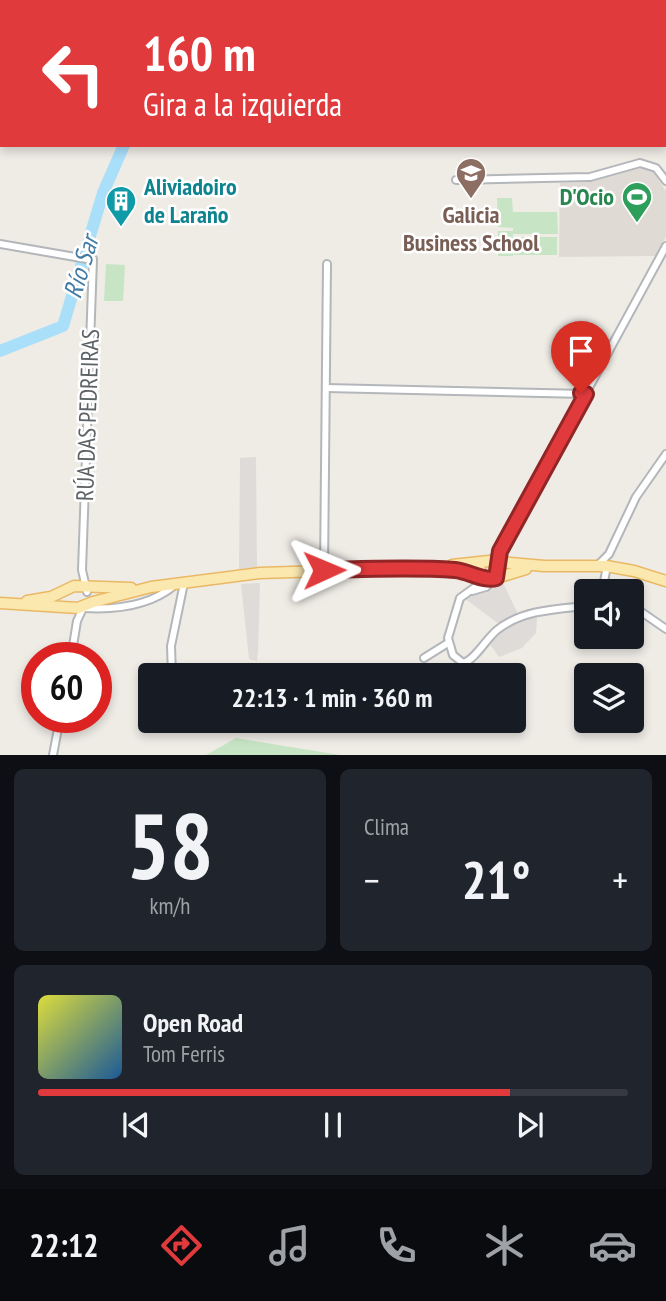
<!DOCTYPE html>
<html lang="es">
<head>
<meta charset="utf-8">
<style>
  body { margin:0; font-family:"PT Sans Narrow",sans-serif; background:#20242c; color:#f1f3f6; height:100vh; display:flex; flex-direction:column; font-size:26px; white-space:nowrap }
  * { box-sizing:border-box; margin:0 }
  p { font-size:23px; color:#9ea1a6 }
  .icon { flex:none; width:38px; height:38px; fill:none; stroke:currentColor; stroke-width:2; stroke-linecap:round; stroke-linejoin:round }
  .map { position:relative; height:755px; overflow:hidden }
  .drawer { display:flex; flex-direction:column; gap:14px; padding:14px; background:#0d0f14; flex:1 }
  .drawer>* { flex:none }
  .banner { position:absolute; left:0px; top:0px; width:667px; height:147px; box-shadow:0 4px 10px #0003; background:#e03a3c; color:#fff; overflow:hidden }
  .controls { position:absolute; left:574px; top:579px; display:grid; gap:14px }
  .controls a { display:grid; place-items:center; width:70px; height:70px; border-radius:7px; background:#171b24; box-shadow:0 4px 10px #0003; font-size:35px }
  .speed { position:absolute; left:21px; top:642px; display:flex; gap:14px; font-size:35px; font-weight:700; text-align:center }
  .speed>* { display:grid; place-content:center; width:91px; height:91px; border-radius:50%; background:#171b24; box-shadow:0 4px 10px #0003; line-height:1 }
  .speed .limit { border:10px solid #d22; background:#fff; color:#111 }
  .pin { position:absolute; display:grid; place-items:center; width:60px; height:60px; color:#fff; margin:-72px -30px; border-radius:50% 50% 50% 0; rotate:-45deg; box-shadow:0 0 7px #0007 }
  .pin .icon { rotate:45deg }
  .me { position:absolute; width:77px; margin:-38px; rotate:89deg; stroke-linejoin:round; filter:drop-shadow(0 0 5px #0008) }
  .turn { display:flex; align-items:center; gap:24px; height:147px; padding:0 28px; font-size:32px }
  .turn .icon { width:91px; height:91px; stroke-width:2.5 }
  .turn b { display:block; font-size:49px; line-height:60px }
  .big { font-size:52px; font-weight:700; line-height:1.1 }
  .drawer .tile { flex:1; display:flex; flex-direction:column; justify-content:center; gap:10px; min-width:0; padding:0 24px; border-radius:10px; background:#20242c }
  .drawer .dial { align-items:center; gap:0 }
  .dial b { font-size:91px; line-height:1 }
  .song { display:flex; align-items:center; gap:21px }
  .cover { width:84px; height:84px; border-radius:10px; background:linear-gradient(135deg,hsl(60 70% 55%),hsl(210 70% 35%)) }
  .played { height:7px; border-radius:4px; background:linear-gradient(90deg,#e03a3c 80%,#363941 80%) }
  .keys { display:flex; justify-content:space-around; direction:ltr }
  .heat { display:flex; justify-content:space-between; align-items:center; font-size:38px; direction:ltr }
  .drawer .tiles { flex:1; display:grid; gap:14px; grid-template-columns:1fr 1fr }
  .tile:last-child { grid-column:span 2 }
  .trip { position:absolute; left:138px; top:663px; width:388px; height:70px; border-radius:7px; background:#171b24; box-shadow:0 4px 10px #0003; font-weight:700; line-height:70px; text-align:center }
  .tab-bar { display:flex; height:112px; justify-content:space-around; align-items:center; background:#090b0e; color:#9ea1a6 }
  .tab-bar .icon { width:49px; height:49px }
  .tab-bar .on { color:#e03a3c }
  .tab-bar b { font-size:32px; color:#f1f3f6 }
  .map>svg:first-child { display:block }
  .industrial { fill:#dedbd8 }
  .education { fill:#dfdbd4 }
  .green { fill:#c7e5c4 }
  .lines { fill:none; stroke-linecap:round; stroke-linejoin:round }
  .river { stroke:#aadffa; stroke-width:12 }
  .minor-casing { stroke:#b3b6ba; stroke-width:10 }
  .primary-casing { stroke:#eab864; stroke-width:13 }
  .minor { stroke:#fff; stroke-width:6 }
  .primary { stroke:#fbe8af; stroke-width:10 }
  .route-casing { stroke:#922627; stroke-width:18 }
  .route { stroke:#e03a3c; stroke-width:12 }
  .labels { text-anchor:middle; stroke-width:5; stroke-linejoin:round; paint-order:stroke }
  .culture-label { font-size:24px; font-weight:bold; fill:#0d838f; stroke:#fff; text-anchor:start }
  .leisure-label { font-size:24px; font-weight:bold; fill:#27864d; stroke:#fff; text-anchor:end }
  .education-label { font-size:24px; font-weight:bold; fill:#785e54; stroke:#fff }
  .street-label { font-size:24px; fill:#5d6265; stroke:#fff }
  .water-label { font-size:26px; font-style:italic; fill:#447ba4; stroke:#fff }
</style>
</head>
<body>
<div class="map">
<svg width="666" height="755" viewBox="0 0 666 755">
  <rect width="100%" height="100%" fill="#efece6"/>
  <!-- industrial -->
  <g class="industrial">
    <path d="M 256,457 L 257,568 L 239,569 L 240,458 Z"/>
    <path d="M 502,581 L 518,614 L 533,611 L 537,618 L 536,633 L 522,648 L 499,657 L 484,636 L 499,624 L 464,598 L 488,592 Z"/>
    <path d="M 260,583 L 258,650 L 257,661 L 249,659 L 241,584 Z"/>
  </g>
  <!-- education -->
  <path class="education" d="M 644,167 L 651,169 L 666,191 L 666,237 L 656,256 L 559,257 L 560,183 L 590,182 Z"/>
  <!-- green -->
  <g class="green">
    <path d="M 110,0 L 666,0 L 666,30 L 665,2 Z"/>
    <path d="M 497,198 L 512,198 L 513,212 L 557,212 L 558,234 L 513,234 L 513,256 L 498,256 L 498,231 L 513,231 L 513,228 L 498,227 Z"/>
    <rect x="514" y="237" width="43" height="18"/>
    <path d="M 106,264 L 125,265 L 123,301 L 104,301 Z"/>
    <path d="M 236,738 L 340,755 L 206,755 Z"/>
  </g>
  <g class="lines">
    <!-- river -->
    <g class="river">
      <path d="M 516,0 L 517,2"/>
      <path d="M 0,351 L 63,326 L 103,193 L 124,145"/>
    </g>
    <!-- minor casing -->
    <g class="minor-casing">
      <g id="minor">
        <path d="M 456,180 L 590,177 L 640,163 L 656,168 L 666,181"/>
        <path d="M 0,244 L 87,259"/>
        <path d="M 326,388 L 586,394"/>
        <path d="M 490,561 L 500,551 L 666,246"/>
        <path d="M 598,565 L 609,554 L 636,497 L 666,454"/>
        <path d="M 324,570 L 327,264"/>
        <path d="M 482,576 L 478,585 L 460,598 L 448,638 L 453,655 L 463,663 C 475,660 486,639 497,630 C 522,610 556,609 586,606"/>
        <path d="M 472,591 L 486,587 L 495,579"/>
        <path d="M 87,592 L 82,570 L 93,259"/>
        <path d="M 602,592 L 607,566"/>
        <path d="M 83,608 C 114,610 150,606 175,585"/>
        <path d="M 632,610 L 640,611 L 666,629"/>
        <path d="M 71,658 L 77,621 L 84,606"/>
        <path d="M 424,658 L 448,643"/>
        <path d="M 172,676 L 171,646 L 184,583"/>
        <path d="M 53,755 L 60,718"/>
      </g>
    </g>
    <!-- primary casing -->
    <g class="primary-casing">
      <g id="primary">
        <path d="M 452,565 L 489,561 L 544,566 L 606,566 L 634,571 L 666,581"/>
        <path d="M 480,569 L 482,576 L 490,580 L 526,569"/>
        <path d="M 27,601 L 51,597 L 74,586 L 131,588"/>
        <path d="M 0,603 L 78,608 L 93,602 L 151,587 L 260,573 L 421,568 L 463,570 L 481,575"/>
      </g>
    </g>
    <!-- minor -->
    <use href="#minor" class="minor"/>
    <!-- primary -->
    <use href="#primary" class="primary"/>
  </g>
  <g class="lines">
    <!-- route casing -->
    <g class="route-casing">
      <path id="route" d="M 324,570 C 368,569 412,567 455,570 C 468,571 485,582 496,578 L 500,551 L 586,394 L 581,393"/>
    </g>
    <!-- route -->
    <use href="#route" class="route"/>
  </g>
  <!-- icons -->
  <defs>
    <g id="school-pin" transform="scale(1.575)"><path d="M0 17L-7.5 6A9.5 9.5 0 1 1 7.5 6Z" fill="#8d6e63" stroke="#fff"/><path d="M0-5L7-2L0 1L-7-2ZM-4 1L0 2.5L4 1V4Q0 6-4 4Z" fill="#fff"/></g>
    <g id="stadium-pin" transform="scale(1.575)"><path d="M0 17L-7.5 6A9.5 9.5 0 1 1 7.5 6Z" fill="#2e9e5b" stroke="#fff"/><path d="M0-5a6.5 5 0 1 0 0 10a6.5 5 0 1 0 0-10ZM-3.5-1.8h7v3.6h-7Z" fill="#fff"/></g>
    <g id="building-pin" transform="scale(1.575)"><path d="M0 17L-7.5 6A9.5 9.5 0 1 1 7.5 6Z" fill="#0f9aa8" stroke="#fff"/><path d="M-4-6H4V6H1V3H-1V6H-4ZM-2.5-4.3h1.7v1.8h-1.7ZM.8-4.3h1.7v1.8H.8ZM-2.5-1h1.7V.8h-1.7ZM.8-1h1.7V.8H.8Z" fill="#fff"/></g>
  </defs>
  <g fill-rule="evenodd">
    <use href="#school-pin" x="471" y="173"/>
    <use href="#stadium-pin" x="637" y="197"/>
    <use href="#building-pin" x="121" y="201"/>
  </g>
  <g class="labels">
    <!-- culture labels -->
    <g class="culture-label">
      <text x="144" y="195">Aliviadoiro<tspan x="144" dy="28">de Laraño</tspan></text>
    </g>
    <!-- leisure labels -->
    <g class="leisure-label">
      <text x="614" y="205">D'Ocio</text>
    </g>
    <!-- education labels -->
    <g class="education-label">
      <text x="471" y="223">Galicia<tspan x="471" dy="28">Business School</tspan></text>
    </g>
    <!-- street labels -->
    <g class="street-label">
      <text transform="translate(88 415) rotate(-88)" y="8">RÚA DAS PEDREIRAS</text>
    </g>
    <!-- water labels -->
    <g class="water-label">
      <text transform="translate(81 267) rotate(-73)" y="9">Río Sar</text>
    </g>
  </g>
</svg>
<div class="controls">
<a><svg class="icon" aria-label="sound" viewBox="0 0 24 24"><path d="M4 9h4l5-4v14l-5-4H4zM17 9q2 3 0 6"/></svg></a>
<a><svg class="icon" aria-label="layers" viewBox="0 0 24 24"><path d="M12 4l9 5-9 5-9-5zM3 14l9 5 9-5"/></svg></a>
</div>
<div class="speed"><div class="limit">60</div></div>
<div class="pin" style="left:581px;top:393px;background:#d93025"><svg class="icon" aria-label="arrive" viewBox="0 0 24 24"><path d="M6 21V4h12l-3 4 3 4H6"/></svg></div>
<svg class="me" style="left:324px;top:570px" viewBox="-20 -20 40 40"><path d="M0-17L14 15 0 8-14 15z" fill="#e03a3c" stroke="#fff" stroke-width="4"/></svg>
<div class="trip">22:13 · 1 min · 360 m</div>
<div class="banner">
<div class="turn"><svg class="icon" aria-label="left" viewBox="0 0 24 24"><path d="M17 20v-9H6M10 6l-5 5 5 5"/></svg><div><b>160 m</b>Gira a la izquierda</div></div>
</div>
</div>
<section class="drawer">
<div class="tiles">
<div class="tile dial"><b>58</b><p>km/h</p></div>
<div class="tile"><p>Clima</p>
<div class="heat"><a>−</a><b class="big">21°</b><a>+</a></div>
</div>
<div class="tile">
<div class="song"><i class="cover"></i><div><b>Open Road</b><p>Tom Ferris</p></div></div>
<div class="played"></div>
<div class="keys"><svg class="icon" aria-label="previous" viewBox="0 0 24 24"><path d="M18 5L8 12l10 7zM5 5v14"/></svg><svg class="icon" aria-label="pause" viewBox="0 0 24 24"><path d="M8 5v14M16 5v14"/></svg><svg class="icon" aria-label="next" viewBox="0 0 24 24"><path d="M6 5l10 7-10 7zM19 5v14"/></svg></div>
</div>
</div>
</section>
<nav class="tab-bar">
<b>22:12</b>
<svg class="icon on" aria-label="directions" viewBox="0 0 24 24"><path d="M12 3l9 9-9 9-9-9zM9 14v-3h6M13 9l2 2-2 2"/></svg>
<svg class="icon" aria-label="music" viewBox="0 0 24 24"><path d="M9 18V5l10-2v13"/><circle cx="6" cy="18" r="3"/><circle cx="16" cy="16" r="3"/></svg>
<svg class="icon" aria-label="phone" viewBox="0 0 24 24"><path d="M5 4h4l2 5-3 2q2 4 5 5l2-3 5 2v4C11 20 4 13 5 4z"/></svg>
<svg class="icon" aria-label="climate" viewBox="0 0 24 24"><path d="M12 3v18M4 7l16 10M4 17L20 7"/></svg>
<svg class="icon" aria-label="car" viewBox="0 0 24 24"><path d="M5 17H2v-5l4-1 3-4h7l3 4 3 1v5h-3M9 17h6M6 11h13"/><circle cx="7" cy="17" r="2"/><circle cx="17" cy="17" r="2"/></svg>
</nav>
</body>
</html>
